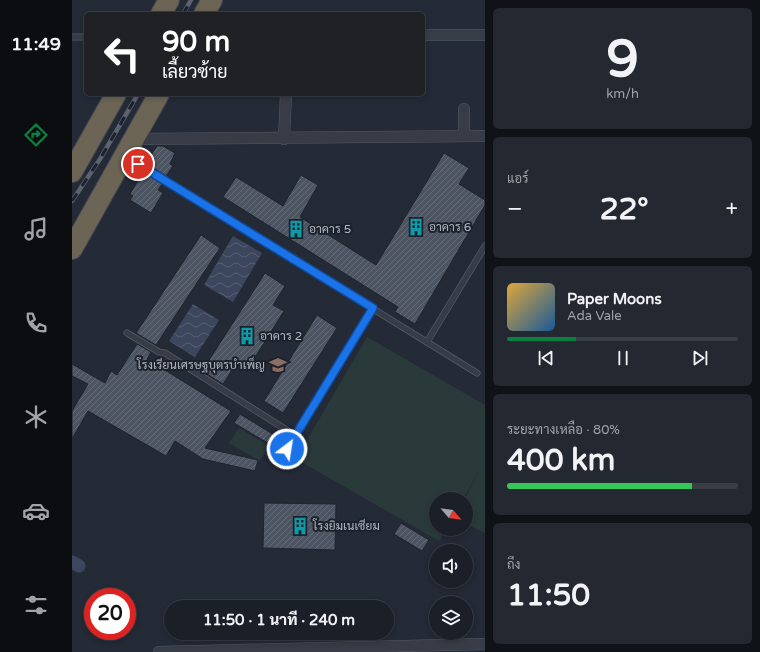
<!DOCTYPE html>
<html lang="th">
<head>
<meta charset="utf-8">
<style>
  body { margin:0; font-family:"Varela Round",Sarabun,sans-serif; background:#242830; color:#f1f3f6; height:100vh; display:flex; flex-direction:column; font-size:15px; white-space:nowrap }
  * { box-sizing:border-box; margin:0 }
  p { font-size:13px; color:#a0a3a8 }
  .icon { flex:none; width:22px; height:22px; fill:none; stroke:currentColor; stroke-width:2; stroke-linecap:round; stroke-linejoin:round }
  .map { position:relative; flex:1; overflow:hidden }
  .panel { display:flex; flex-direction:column; gap:8px; padding:8px; background:#0f1216; width:275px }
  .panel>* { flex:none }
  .guide { position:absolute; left:12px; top:12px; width:341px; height:84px; border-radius:6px; box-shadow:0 2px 6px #0003,0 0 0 1px #393e45; background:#202124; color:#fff; overflow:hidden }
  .needle { width:26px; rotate:119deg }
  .controls { position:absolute; left:357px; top:492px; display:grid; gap:8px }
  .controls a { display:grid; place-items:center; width:44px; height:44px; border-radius:50%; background:#1b2028; box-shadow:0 2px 6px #0003,0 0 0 1px #393e45; font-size:20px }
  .speed { position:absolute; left:12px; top:588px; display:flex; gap:8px; font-size:20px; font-weight:700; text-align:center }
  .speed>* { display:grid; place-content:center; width:52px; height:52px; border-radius:50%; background:#1b2028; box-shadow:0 2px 6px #0003,0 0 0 1px #393e45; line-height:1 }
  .speed .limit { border:6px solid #d22; background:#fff; color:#111 }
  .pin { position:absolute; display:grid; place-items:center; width:34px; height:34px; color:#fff; margin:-17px; border:2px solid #fff; border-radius:50%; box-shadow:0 1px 4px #0007 }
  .me { position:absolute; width:44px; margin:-22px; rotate:31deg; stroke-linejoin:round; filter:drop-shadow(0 0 3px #0008) }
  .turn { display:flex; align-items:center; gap:14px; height:84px; padding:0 12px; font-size:18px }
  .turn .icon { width:52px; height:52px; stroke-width:2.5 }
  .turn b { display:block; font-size:28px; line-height:34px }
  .big { font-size:30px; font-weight:800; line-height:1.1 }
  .panel .card { flex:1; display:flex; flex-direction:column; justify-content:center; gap:6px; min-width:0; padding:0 14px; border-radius:6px; background:#242830 }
  .panel .dial { align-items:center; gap:0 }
  .dial b { font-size:52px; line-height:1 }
  .song { display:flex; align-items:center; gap:12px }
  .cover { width:48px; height:48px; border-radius:6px; background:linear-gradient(135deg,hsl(40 70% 55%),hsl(210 70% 35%)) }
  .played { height:4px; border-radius:2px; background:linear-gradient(90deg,#0b8043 30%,#393e45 30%) }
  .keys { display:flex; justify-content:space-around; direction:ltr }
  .heat { display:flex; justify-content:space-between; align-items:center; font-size:22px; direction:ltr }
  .charge { height:6px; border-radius:3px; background:linear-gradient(90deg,#34c759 80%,#393e45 0) }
  .trip { position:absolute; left:92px; top:600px; width:230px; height:40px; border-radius:20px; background:#1b2028; box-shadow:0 2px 6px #0003,0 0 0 1px #393e45; font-weight:800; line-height:40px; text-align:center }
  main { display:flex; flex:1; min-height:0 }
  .menu { display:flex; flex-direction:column; width:72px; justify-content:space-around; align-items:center; background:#0b0d10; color:#a0a3a8 }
  .menu .icon { width:28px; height:28px }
  .menu .on { color:#0b8043 }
  .menu b { font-size:18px; color:#f1f3f6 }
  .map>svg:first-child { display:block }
  .park { fill:#2a3a3b }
  .water { fill:url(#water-waves) }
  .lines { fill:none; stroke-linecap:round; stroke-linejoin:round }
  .canal { stroke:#3c475d; stroke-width:13 }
  .building { fill:url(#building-hatch); stroke:#1f242e }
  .lane-casing { stroke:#555a65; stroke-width:7 }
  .street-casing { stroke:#555a65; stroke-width:12 }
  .highway-casing { stroke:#424752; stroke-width:22 }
  .lane { stroke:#373c47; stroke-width:5.5 }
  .street { stroke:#373c47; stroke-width:11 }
  .highway { stroke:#6c6555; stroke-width:20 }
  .rail-casing { stroke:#5c626f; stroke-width:4.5 }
  .rail { stroke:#1d222c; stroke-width:3; stroke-dasharray:9; stroke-linecap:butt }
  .route-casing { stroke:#114b97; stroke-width:10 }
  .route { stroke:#1a73e8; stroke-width:7 }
  .labels { text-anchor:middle; stroke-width:4; stroke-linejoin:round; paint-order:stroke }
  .poi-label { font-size:12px; fill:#b2b7c3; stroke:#1d222c; text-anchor:start }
</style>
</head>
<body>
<main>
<nav class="menu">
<b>11:49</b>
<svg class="icon on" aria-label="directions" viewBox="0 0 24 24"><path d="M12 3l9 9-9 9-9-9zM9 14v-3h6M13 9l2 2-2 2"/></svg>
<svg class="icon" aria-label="music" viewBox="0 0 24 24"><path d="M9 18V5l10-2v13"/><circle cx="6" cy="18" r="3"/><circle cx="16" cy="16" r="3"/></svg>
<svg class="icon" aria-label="phone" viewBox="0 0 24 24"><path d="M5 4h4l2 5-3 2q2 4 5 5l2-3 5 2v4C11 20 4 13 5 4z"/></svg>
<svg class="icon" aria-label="climate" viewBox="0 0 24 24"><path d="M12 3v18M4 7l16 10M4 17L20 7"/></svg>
<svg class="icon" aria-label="car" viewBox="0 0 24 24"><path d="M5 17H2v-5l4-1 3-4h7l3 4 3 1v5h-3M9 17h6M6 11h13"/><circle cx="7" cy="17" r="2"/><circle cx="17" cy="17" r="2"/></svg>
<svg class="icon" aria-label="filters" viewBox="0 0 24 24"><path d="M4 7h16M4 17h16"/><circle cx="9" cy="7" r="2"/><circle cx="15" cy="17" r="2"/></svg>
</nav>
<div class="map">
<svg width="413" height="652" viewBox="0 0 413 652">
  <defs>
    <pattern id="water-waves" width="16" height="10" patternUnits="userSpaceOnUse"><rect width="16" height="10" fill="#3c475d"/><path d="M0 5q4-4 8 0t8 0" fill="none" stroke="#565f73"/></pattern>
    <pattern id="building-hatch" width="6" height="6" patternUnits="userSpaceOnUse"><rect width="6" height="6" fill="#4d5462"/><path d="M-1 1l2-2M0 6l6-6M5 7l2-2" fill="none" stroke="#646a77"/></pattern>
  </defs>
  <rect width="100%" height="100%" fill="#242a36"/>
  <!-- park -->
  <g class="park">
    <path d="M 295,337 L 413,405 L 413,533 L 394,524 L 394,499 L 393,499 L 407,471 L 391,499 L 364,499 L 364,529 L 374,529 L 367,541 L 224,459 Z"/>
    <path d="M 167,428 L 197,446 L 188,461 L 157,443 Z"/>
  </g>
  <!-- water -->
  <g class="water">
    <path d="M 161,236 L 190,253 L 161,302 L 132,285 Z"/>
    <path d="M 121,304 L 147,320 L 123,357 L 97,341 Z"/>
  </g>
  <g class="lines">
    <!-- canal -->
    <path class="canal" d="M 0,562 L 7,566"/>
  </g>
  <!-- building -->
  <g class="building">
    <path d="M 85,146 L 91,146 L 103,153 L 98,164 L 101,166 L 94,176 L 74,163 Z"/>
    <path d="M 372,153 L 397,168 L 387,184 L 413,200 L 413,205 L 343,324 L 323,312 L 326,307 L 151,197 L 164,177 L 211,206 L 229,175 L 246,185 L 228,217 L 304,265 Z"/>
    <path d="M 71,172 L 90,184 L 86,190 L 91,193 L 79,213 L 58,200 L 61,196 L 58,194 Z"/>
    <path d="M 129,235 L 148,248 L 84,345 L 64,333 Z"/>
    <path d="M 193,273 L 213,286 L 201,305 L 212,311 L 177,367 L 166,361 L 151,384 L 130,371 Z"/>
    <path d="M 245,315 L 265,328 L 211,413 L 192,401 Z"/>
    <path d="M 65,344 L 79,352 L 75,359 L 159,411 L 133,448 L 186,460 L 183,471 L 131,459 L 103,441 L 94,456 L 16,411 L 0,439 L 0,411 L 16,384 L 0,376 L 0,364 L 33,383 L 39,371 L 45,375 Z"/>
    <path d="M 168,414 L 207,438 L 203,445 L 199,445 L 162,423 Z"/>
    <path d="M 192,503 L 264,504 L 263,550 L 191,548 Z"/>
    <path d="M 329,523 L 357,540 L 350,551 L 322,534 Z"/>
  </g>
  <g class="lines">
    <!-- lane casing -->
    <g class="lane-casing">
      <g id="lane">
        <path d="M 0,37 L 14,37"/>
        <path d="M 55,157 L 405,373"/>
        <path d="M 55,333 L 87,352 L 93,353 L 224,436"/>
        <path d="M 355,342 L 413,246"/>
        <path d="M 215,449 L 301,309"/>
      </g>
    </g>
    <!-- street casing -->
    <g class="street-casing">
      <g id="street">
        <path d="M 351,35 L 413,35"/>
        <path d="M 392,109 L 392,136"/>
        <path d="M 62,139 L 413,136"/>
        <path d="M 212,139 L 214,94"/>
        <path d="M 87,652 L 413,644"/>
      </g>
    </g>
    <!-- highway casing -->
    <g class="highway-casing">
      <g id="highway">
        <path d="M 89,14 L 97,0"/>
        <path d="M 132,14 L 140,0"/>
        <path d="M 0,172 L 44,94"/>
        <path d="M 0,249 L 87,94"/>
      </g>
    </g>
    <!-- lane -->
    <use href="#lane" class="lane"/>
    <!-- street -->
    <use href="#street" class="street"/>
    <!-- highway -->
    <use href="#highway" class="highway"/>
    <!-- rail casing -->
    <g class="rail-casing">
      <g id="rail">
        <path d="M 111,14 L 119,0"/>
        <path d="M 0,201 L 28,159 L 66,94"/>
      </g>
    </g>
    <!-- rail -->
    <use href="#rail" class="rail"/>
  </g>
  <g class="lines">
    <!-- route casing -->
    <g class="route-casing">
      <path id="route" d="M 66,164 L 301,308 L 215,449"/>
    </g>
    <!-- route -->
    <use href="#route" class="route"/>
  </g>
  <!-- icons -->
  <defs>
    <g id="building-bare" transform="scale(1.38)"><path d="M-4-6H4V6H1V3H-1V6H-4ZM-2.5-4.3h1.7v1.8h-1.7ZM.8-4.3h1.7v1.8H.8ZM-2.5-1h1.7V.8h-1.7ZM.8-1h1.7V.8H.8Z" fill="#0f9aa8" stroke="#1d222c" stroke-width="2.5" paint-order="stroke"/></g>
    <g id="school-bare" transform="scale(1.38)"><path d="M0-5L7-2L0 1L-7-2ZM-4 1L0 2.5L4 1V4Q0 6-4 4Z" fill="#8d6e63" stroke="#1d222c" stroke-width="2.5" paint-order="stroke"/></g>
  </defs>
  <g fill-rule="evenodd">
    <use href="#building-bare" x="344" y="227"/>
    <use href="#building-bare" x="224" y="229"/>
    <use href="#building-bare" x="175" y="336"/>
    <use href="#school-bare" x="206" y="365"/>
    <use href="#building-bare" x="228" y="526"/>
  </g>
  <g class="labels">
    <!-- poi labels -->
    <g class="poi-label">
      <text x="357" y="231">อาคาร 6</text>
      <text x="237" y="233">อาคาร 5</text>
      <text x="188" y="340">อาคาร 2</text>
      <text x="193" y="369" text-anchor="end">โรงเรียนเศรษฐบุตรบำเพ็ญ</text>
      <text x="241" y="530">โรงยิมเนเซียม</text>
    </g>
  </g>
</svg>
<div class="controls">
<a><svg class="needle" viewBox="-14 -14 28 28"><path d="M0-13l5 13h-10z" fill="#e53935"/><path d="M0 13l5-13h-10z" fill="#a0a3a8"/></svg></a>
<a><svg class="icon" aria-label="sound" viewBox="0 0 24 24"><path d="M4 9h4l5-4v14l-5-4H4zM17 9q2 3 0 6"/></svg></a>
<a><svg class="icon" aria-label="layers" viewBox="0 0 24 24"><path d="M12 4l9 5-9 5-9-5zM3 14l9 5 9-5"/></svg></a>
</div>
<div class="speed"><div class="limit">20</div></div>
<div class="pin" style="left:66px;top:164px;background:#d93025"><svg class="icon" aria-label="arrive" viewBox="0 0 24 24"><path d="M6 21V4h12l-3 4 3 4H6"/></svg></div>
<svg class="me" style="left:215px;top:449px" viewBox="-20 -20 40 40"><circle r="17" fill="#1a73e8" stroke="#fff" stroke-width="3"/><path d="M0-11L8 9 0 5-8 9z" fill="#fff"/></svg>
<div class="trip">11:50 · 1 นาที · 240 m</div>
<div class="guide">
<div class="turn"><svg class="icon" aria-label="left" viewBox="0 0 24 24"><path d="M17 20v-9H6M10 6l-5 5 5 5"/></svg><div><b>90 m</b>เลี้ยวซ้าย</div></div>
</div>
</div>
<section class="panel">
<div class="card dial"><b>9</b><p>km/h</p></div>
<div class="card"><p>แอร์</p>
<div class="heat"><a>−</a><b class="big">22°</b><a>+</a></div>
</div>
<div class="card">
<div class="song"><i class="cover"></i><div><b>Paper Moons</b><p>Ada Vale</p></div></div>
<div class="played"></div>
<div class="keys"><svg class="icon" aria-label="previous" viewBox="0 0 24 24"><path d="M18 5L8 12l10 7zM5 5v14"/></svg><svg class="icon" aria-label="pause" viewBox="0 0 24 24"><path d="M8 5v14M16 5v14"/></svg><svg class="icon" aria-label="next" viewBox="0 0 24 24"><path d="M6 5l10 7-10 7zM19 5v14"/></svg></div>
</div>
<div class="card"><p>ระยะทางเหลือ · 80%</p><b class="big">400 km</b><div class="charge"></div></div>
<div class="card"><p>ถึง</p><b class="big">11:50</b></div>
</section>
</main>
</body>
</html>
